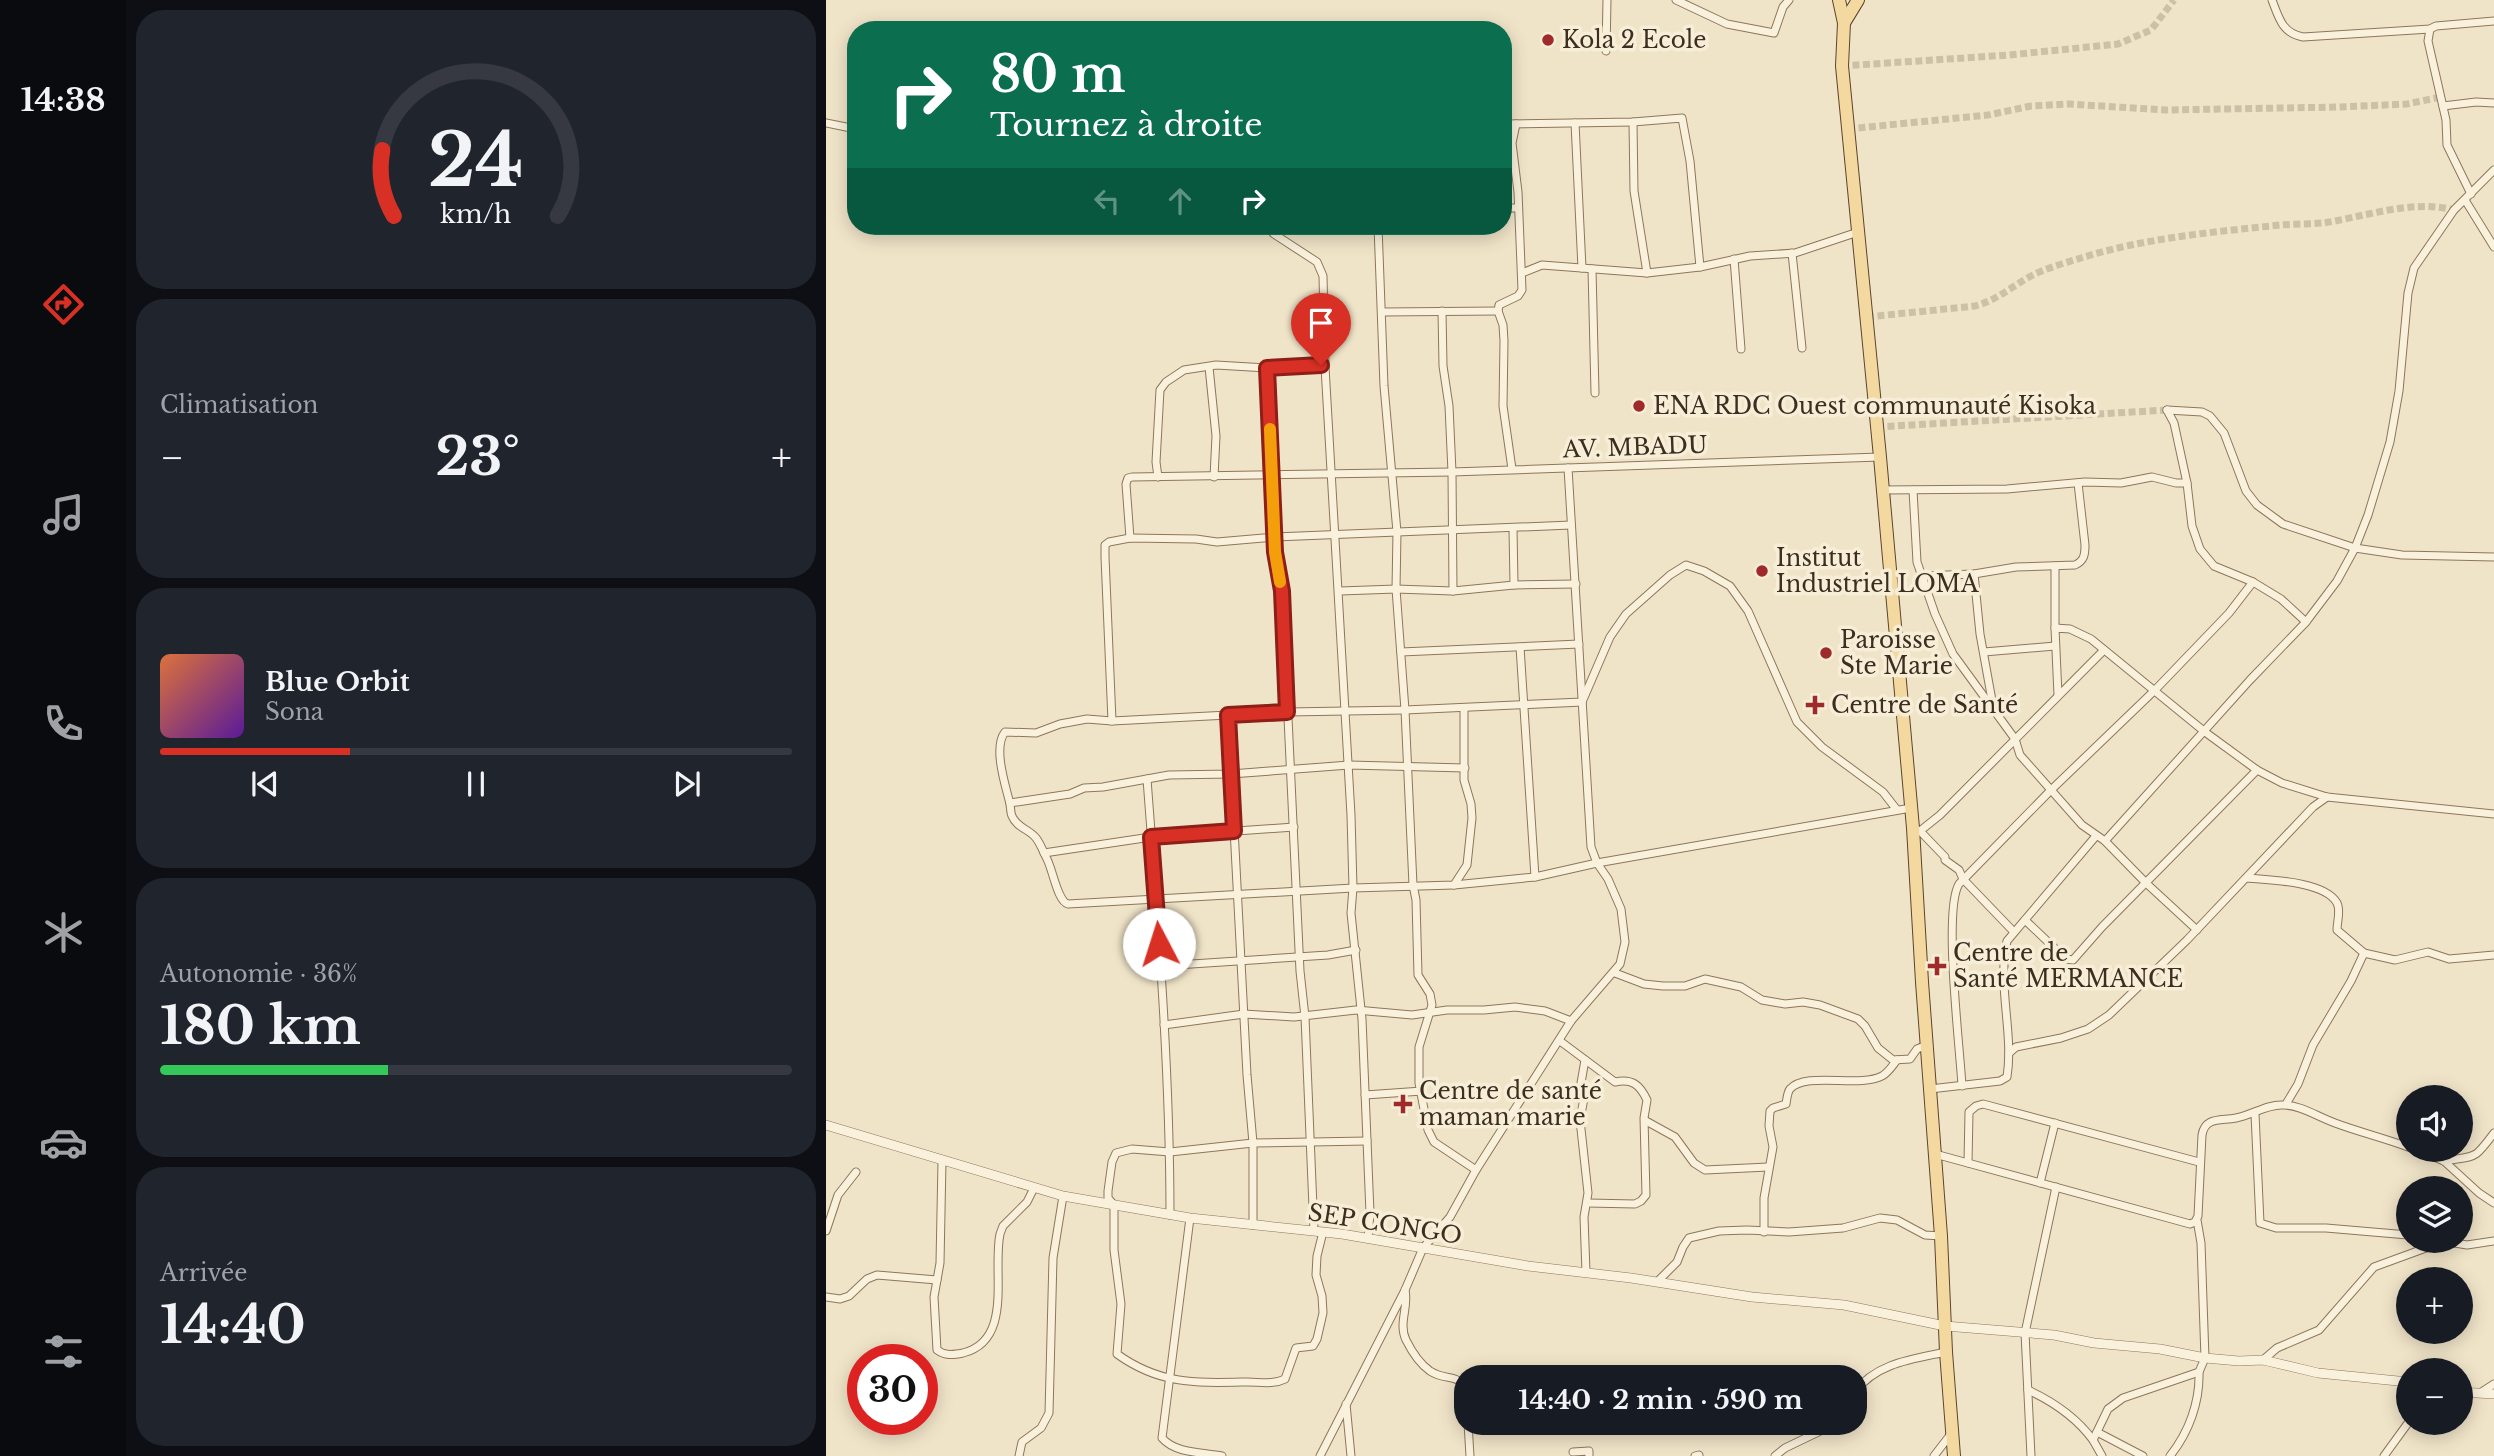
<!DOCTYPE html>
<html lang="fr">
<head>
<meta charset="utf-8">
<style>
  body { margin:0; font-family:"Libre Baskerville",serif; background:#20242c; color:#f1f3f6; height:100vh; display:flex; flex-direction:column; font-size:26px; white-space:nowrap }
  * { box-sizing:border-box; margin:0 }
  p { font-size:23px; color:#9ea1a6 }
  .icon { flex:none; width:38px; height:38px; fill:none; stroke:currentColor; stroke-width:2; stroke-linecap:round; stroke-linejoin:round }
  .map { position:relative; flex:1; overflow:hidden }
  .details { display:flex; flex-direction:column; gap:10px; padding:10px; background:#0d0f14; width:700px }
  .details>* { flex:none }
  .top-card { position:absolute; left:21px; top:21px; width:665px; height:214px; border-radius:28px; box-shadow:0 4px 18px #0003; background:#0b6e4f; color:#fff; overflow:hidden }
  .controls { position:absolute; left:1570px; top:1085px; display:grid; gap:14px }
  .controls a { display:grid; place-items:center; width:77px; height:77px; border-radius:50%; background:#171b24; box-shadow:0 4px 18px #0003; font-size:35px }
  .speed { position:absolute; left:21px; top:1344px; display:flex; gap:14px; font-size:35px; font-weight:700; text-align:center }
  .speed>* { display:grid; place-content:center; width:91px; height:91px; border-radius:50%; background:#171b24; box-shadow:0 4px 18px #0003; line-height:1 }
  .speed .limit { border:10px solid #d22; background:#fff; color:#111 }
  .pin { position:absolute; display:grid; place-items:center; width:60px; height:60px; color:#fff; margin:-72px -30px; border-radius:50% 50% 50% 0; rotate:-45deg; box-shadow:0 0 7px #0007 }
  .pin .icon { rotate:45deg }
  .me { position:absolute; width:77px; margin:-38px; rotate:355deg; stroke-linejoin:round; filter:drop-shadow(0 0 5px #0008) }
  .turn { display:flex; align-items:center; gap:24px; height:147px; padding:0 28px; font-size:32px }
  .turn .icon { width:91px; height:91px; stroke-width:2.5 }
  .turn b { display:block; font-size:49px; line-height:60px }
  .lanes { display:flex; align-items:center; height:66px; padding:0 28px; background:#0003; justify-content:center; gap:35px; direction:ltr }
  .lanes .off { opacity:.35 }
  .big { font-size:52px; font-weight:700; line-height:1.1 }
  .details .widget { flex:1; display:flex; flex-direction:column; justify-content:center; gap:10px; min-width:0; padding:0 24px; border-radius:28px; background:#20242c }
  .details .dial { align-items:center; gap:0 }
  .dial svg { height:182px; overflow:visible; fill:none; stroke:#363941; stroke-width:7; stroke-linecap:round; text-anchor:middle }
  .dial text { fill:#f1f3f6; stroke:none }
  .song { display:flex; align-items:center; gap:21px }
  .cover { width:84px; height:84px; border-radius:10px; background:linear-gradient(135deg,hsl(20 70% 55%),hsl(270 70% 35%)) }
  .played { height:7px; border-radius:4px; background:linear-gradient(90deg,#d93025 30%,#363941 30%) }
  .keys { display:flex; justify-content:space-around; direction:ltr }
  .heat { display:flex; justify-content:space-between; align-items:center; font-size:38px; direction:ltr }
  .charge { height:10px; border-radius:5px; background:linear-gradient(90deg,#34c759 36%,#363941 0) }
  .trip { position:absolute; left:628px; top:1365px; width:413px; height:70px; border-radius:28px; background:#171b24; box-shadow:0 4px 18px #0003; font-weight:700; line-height:70px; text-align:center }
  main { display:flex; flex:1; min-height:0 }
  .tab-bar { display:flex; flex-direction:column; width:126px; justify-content:space-around; align-items:center; background:#090b0e; color:#9ea1a6 }
  .tab-bar .icon { width:49px; height:49px }
  .tab-bar .active { color:#d93025 }
  .tab-bar b { font-size:32px; color:#f1f3f6 }
  .map>svg:first-child { display:block }
  .lines { fill:none; stroke-linecap:round; stroke-linejoin:round }
  .minor-tunnel { stroke:#ccc0a6; stroke-width:7; stroke-dasharray:7 3.5; stroke-linecap:butt }
  .minor-casing { stroke:#8d765c; stroke-width:9 }
  .tertiary-casing { stroke:#8d765c; stroke-width:10 }
  .primary-casing { stroke:#5b4430; stroke-width:14 }
  .minor { stroke:#faf1dc; stroke-width:7 }
  .tertiary { stroke:#faf1dc; stroke-width:9 }
  .primary { stroke:#f3d9a0; stroke-width:12 }
  .route-casing { stroke:#8d1f18; stroke-width:18 }
  .route { stroke:#d93025; stroke-width:12 }
  .slow { stroke:#f59e0b; stroke-width:12 }
  .poi-dot { fill:#9e2a2b; stroke:#f7eed8; stroke-width:2.5 }
  .labels { text-anchor:middle; stroke-width:7; stroke-linejoin:round; paint-order:stroke }
  .poi-label { font-size:23px; fill:#3d2e20; stroke:#f7eed8; text-anchor:start }
  .street-label { font-size:23px; fill:#3d2e20; stroke:#f7eed8 }
</style>
</head>
<body>
<main>
<nav class="tab-bar">
<b>14:38</b>
<svg class="icon active" aria-label="directions" viewBox="0 0 24 24"><path d="M12 3l9 9-9 9-9-9zM9 14v-3h6M13 9l2 2-2 2"/></svg>
<svg class="icon" aria-label="music" viewBox="0 0 24 24"><path d="M9 18V5l10-2v13"/><circle cx="6" cy="18" r="3"/><circle cx="16" cy="16" r="3"/></svg>
<svg class="icon" aria-label="phone" viewBox="0 0 24 24"><path d="M5 4h4l2 5-3 2q2 4 5 5l2-3 5 2v4C11 20 4 13 5 4z"/></svg>
<svg class="icon" aria-label="climate" viewBox="0 0 24 24"><path d="M12 3v18M4 7l16 10M4 17L20 7"/></svg>
<svg class="icon" aria-label="car" viewBox="0 0 24 24"><path d="M5 17H2v-5l4-1 3-4h7l3 4 3 1v5h-3M9 17h6M6 11h13"/><circle cx="7" cy="17" r="2"/><circle cx="17" cy="17" r="2"/></svg>
<svg class="icon" aria-label="filters" viewBox="0 0 24 24"><path d="M4 7h16M4 17h16"/><circle cx="9" cy="7" r="2"/><circle cx="15" cy="17" r="2"/></svg>
</nav>
<section class="details">
<div class="widget dial"><svg viewBox="0 0 100 80">
<path d="M14 69A42 42 0 1 1 86 69"/>
<path d="M14 69A42 42 0 0 1 9 40" stroke="#d93025"/>
<text x="50" y="56" font-size="32" font-weight="700">24</text>
<text x="50" y="72" font-size="11">km/h</text>
</svg></div>
<div class="widget"><p>Climatisation</p>
<div class="heat"><a>−</a><b class="big">23°</b><a>+</a></div>
</div>
<div class="widget">
<div class="song"><i class="cover"></i><div><b>Blue Orbit</b><p>Sona</p></div></div>
<div class="played"></div>
<div class="keys"><svg class="icon" aria-label="previous" viewBox="0 0 24 24"><path d="M18 5L8 12l10 7zM5 5v14"/></svg><svg class="icon" aria-label="pause" viewBox="0 0 24 24"><path d="M8 5v14M16 5v14"/></svg><svg class="icon" aria-label="next" viewBox="0 0 24 24"><path d="M6 5l10 7-10 7zM19 5v14"/></svg></div>
</div>
<div class="widget"><p>Autonomie · 36%</p><b class="big">180 km</b><div class="charge"></div></div>
<div class="widget"><p>Arrivée</p><b class="big">14:40</b></div>
</section>
<div class="map">
<svg width="1668" height="1456" viewBox="0 0 1668 1456">
  <rect width="100%" height="100%" fill="#f0e4c8"/>
  <g class="lines">
    <!-- minor-tunnel -->
    <g class="minor-tunnel">
      <path d="M 1016,66 L 1183,55 L 1292,44 L 1325,30 L 1348,0"/>
      <path d="M 1022,129 L 1162,115 L 1205,106 L 1242,104 L 1340,110 L 1515,107 L 1581,104 L 1615,97"/>
      <path d="M 1041,317 L 1149,306 C 1171,300 1185,287 1205,276 C 1220,268 1239,263 1255,258 C 1318,238 1388,232 1454,225 C 1468,224 1483,224 1497,223 C 1538,217 1586,199 1628,210"/>
      <path d="M 1051,427 L 1341,410"/>
    </g>
    <!-- minor casing -->
    <g class="minor-casing">
      <g id="minor">
        <path d="M 850,0 L 901,24 L 948,33 L 957,7 L 963,0"/>
        <path d="M 1446,0 C 1453,18 1456,33 1477,37 L 1604,29 L 1610,26 L 1668,21"/>
        <path d="M 1604,29 L 1602,41 L 1620,120 L 1621,145 L 1645,194"/>
        <path d="M 484,30 L 485,28"/>
        <path d="M 780,51 L 781,0"/>
        <path d="M 1617,106 L 1650,102 L 1668,103"/>
        <path d="M 807,122 L 808,191 L 821,273"/>
        <path d="M 0,123 L 30,129"/>
        <path d="M 749,123 L 756,268"/>
        <path d="M 677,124 L 807,122 L 856,118 L 864,161 L 874,267"/>
        <path d="M 1639,200 L 1668,247"/>
        <path d="M 677,208 L 691,208"/>
        <path d="M 440,226 L 448,234 L 491,262 L 497,276 L 499,367 L 525,815 L 527,888 L 525,913 L 536,1019 L 544,1213 L 542,1238"/>
        <path d="M 552,226 L 558,386 L 571,532 L 570,589 L 579,710 L 587,885 L 590,900 L 592,975 L 604,994 L 606,1005 L 593,1047 L 593,1083 L 602,1130 L 608,1142 L 650,1170"/>
        <path d="M 966,253 L 976,348"/>
        <path d="M 908,259 L 915,349"/>
        <path d="M 766,269 L 769,393"/>
        <path d="M 696,273 L 716,265 L 821,273 L 874,267 L 924,256 L 969,253 L 1032,232"/>
        <path d="M 616,311 L 617,366 L 623,406 L 626,472 L 627,591"/>
        <path d="M 557,312 L 672,311"/>
        <path d="M 383,367 L 390,436 L 388,477"/>
        <path d="M 441,368 L 450,561 L 456,591 L 474,971 L 479,1017 L 488,1231"/>
        <path d="M 1341,410 L 1376,412 L 1384,416 L 1398,433 L 1420,491 L 1431,505 L 1457,524 L 1529,548 L 1576,555 L 1668,557"/>
        <path d="M 1341,410 L 1348,423 L 1361,483 L 1366,526 L 1374,549 L 1388,566 L 1427,582"/>
        <path d="M 686,469 L 677,406 L 678,341 L 677,325 L 672,311 L 673,305 L 692,296 L 696,290 L 692,192 L 686,143 L 690,124"/>
        <path d="M 332,477 L 330,462 L 334,390 L 340,382 L 358,370 L 390,365 L 441,368 L 495,365 L 499,367"/>
        <path d="M 1056,490 L 1181,489 L 1259,482 L 1295,483 L 1326,477 L 1350,483 L 1361,483"/>
        <path d="M 1087,490 L 1091,562 L 1109,614 L 1127,654 L 1189,739 L 1194,755 L 1256,825 L 1279,841 L 1320,883 L 1371,930"/>
        <path d="M 687,528 L 688,585"/>
        <path d="M 304,538 L 300,484 L 302,478 L 306,477 L 626,472 L 1054,457"/>
        <path d="M 1229,566 L 1229,628"/>
        <path d="M 1148,574 L 1154,634 L 1167,706"/>
        <path d="M 1095,576 L 1148,574 L 1190,567 L 1249,565 C 1258,561 1259,555 1259,545 L 1252,483"/>
        <path d="M 514,591 L 570,589 L 627,591 L 688,585 L 750,584"/>
        <path d="M 694,647 L 709,877"/>
        <path d="M 575,652 L 753,644"/>
        <path d="M 1158,652 L 1229,646"/>
        <path d="M 1232,695 L 1229,628 L 1244,629 L 1265,639 L 1379,732 L 1431,770 L 1456,783 L 1501,797 L 1668,814"/>
        <path d="M 402,715 L 421,1075 L 427,1143 L 427,1225"/>
        <path d="M 286,721 L 279,557 L 279,545 L 283,542 L 304,538 L 370,539 L 391,542 L 449,537 L 745,525"/>
        <path d="M 321,779 C 332,924 344,1069 344,1215"/>
        <path d="M 184,803 L 244,794 L 258,788 L 277,787 L 343,775 L 405,774 L 523,765 L 639,768"/>
        <path d="M 1071,810 L 1057,792 L 996,747 L 971,722 L 922,611 L 904,586 L 878,571 L 860,565 L 844,575 L 800,614 L 784,637 L 756,702 L 579,710 L 462,712 L 286,721 L 261,719 L 234,724 L 210,733 L 179,732 C 167,747 179,784 183,800 C 185,805 184,812 186,816 C 191,828 203,829 210,838 C 214,843 217,851 220,857 C 227,869 231,901 242,904 L 527,888 L 628,885 L 709,877 L 771,863 L 1085,808"/>
        <path d="M 1087,828 L 1094,831 L 1114,815 L 1278,650"/>
        <path d="M 1094,831 L 1119,857 L 1119,860 L 1133,870 L 1137,879 L 1187,931"/>
        <path d="M 1279,841 L 1424,680 L 1480,622 L 1511,581 L 1529,548 L 1542,515 L 1564,442 L 1573,391 L 1582,293 L 1588,268 L 1628,210 L 1668,170"/>
        <path d="M 218,853 L 325,837 L 468,827"/>
        <path d="M 1421,878 C 1443,880 1499,881 1511,903 C 1515,911 1511,921 1511,930 L 1538,953 L 1569,960 L 1602,952 L 1623,959 L 1668,955"/>
        <path d="M 628,885 L 641,865 L 646,818 L 645,804 L 638,780 L 638,708"/>
        <path d="M 1199,920 L 1240,959 L 1247,960 L 1276,927 L 1431,770"/>
        <path d="M 335,966 L 502,955 L 530,950"/>
        <path d="M 789,973 L 818,984 L 837,986 L 859,986 L 879,979 L 915,987 L 936,1000 L 959,1004 L 977,1002 L 994,1005 L 1032,1019 L 1039,1026 L 1052,1048 L 1067,1060 L 1084,1059 L 1091,1049 L 1101,1045"/>
        <path d="M 338,1025 L 418,1014 L 468,1017 L 530,1010 L 586,1015 L 621,1010 L 658,1010 L 689,1007 L 719,1011 L 745,1021"/>
        <path d="M 734,1041 L 789,1082 C 806,1078 814,1085 821,1100 L 818,1118 L 820,1195 L 815,1201 L 809,1204 L 762,1203"/>
        <path d="M 1183,1053 L 1190,1047 L 1235,1038 L 1262,1029 L 1283,1015 L 1361,940 L 1487,807 L 1501,797"/>
        <path d="M 759,1060 L 755,1083 L 758,1098 L 754,1120 L 762,1193 L 758,1217 L 760,1272"/>
        <path d="M 1136,1086 C 1134,1048 1117,910 1133,884 L 1224,791 L 1329,690 L 1403,613 L 1427,582 L 1455,599 L 1480,622"/>
        <path d="M 1104,1089 L 1174,1081 L 1181,1077 C 1188,1033 1171,986 1181,941 L 1270,836"/>
        <path d="M 539,1095 L 596,1091"/>
        <path d="M 1460,1104 L 1472,1084 L 1487,1045 L 1525,981 L 1538,953"/>
        <path d="M 1429,1114 L 1434,1223 L 1450,1228 L 1500,1228 L 1582,1235"/>
        <path d="M 820,1121 L 849,1137 L 868,1163 L 879,1170 L 942,1167"/>
        <path d="M 1591,1150 L 1618,1161 L 1653,1193 L 1668,1203"/>
        <path d="M 1109,1154 L 1364,1224 L 1369,1222 L 1372,1216 L 1376,1135 C 1379,1117 1394,1121 1410,1118 C 1426,1115 1441,1104 1457,1105 C 1475,1105 1492,1117 1509,1123 C 1533,1132 1558,1138 1582,1147"/>
        <path d="M 116,1161 L 114,1263 L 108,1297 L 111,1350 C 119,1356 127,1355 137,1353 C 188,1340 166,1272 174,1234 L 177,1226 L 201,1202 L 208,1188"/>
        <path d="M 1618,1161 C 1651,1155 1647,1161 1668,1133"/>
        <path d="M 1142,1163 L 1143,1112 L 1150,1106 L 1157,1104 L 1373,1162"/>
        <path d="M 1214,1183 L 1229,1123"/>
        <path d="M 364,1218 L 336,1438 C 350,1454 377,1452 396,1456"/>
        <path d="M 0,1231 L 12,1195 L 30,1172"/>
        <path d="M 497,1232 L 491,1256 L 490,1275 L 496,1296 L 497,1313 L 491,1339 L 487,1346 L 470,1348 L 459,1379 C 447,1385 434,1382 421,1382 C 371,1383 334,1385 291,1354 L 295,1304 L 288,1250 L 288,1205 L 282,1198 L 282,1191 L 286,1162 L 290,1153 L 306,1149 L 344,1152 L 427,1143 L 541,1141"/>
        <path d="M 938,1232 L 938,1198 L 947,1147 L 943,1126 L 944,1111 L 947,1108 L 960,1104 C 961,1099 961,1093 964,1089 C 980,1071 1033,1088 1056,1076 C 1062,1073 1067,1065 1071,1060"/>
        <path d="M 1617,1241 L 1641,1245 L 1668,1241"/>
        <path d="M 831,1282 L 851,1262 L 857,1247 L 863,1238 L 893,1231 L 921,1230 L 963,1232 L 1017,1228 L 1054,1218 L 1071,1220 L 1099,1235 L 1115,1236"/>
        <path d="M 579,1290 C 583,1307 572,1323 580,1340 C 585,1350 594,1364 604,1371 C 624,1384 638,1368 640,1403"/>
        <path d="M 0,1297 L 14,1299 L 23,1296 L 41,1279 L 51,1275 L 111,1280"/>
        <path d="M 1437,1360 L 1451,1348 L 1493,1330 L 1548,1267 L 1619,1241"/>
        <path d="M 1202,1390 C 1228,1402 1250,1417 1267,1440"/>
        <path d="M 1029,1392 C 1050,1363 1087,1359 1120,1352"/>
        <path d="M 1654,1393 L 1668,1384"/>
        <path d="M 520,1404 L 525,1456"/>
        <path d="M 642,1423 L 644,1456"/>
        <path d="M 1271,1432 L 1317,1456"/>
        <path d="M 747,1452 L 763,1451 L 763,1456"/>
        <path d="M 193,1456 L 196,1442 L 215,1428 L 223,1413 L 227,1258 L 237,1196"/>
        <path d="M 494,1456 L 579,1290 L 597,1248 L 624,1217 L 650,1170 L 745,1021 L 794,964 L 799,942 L 795,909 L 782,879 L 771,863 L 765,847 L 742,468"/>
        <path d="M 869,1456 L 873,1455"/>
        <path d="M 949,1456 L 959,1448 L 1011,1423"/>
        <path d="M 1108,1456 L 1125,1434"/>
        <path d="M 1205,1456 L 1199,1333 L 1230,1187"/>
        <path d="M 1276,1456 L 1267,1440 L 1282,1409 L 1297,1398 L 1373,1372 L 1379,1358 L 1375,1243 L 1371,1220"/>
        <path d="M 1344,1456 C 1363,1432 1374,1402 1373,1372"/>
        <path d="M 1558,1456 L 1582,1423"/>
      </g>
    </g>
    <!-- tertiary casing -->
    <g class="tertiary-casing">
      <g id="tertiary">
        <path d="M 0,1125 L 237,1196 L 364,1218 L 516,1234 L 702,1266 L 805,1278 L 926,1297 L 1018,1305 L 1119,1326 L 1228,1335 L 1268,1343 L 1334,1349 L 1379,1358 L 1413,1361 L 1437,1360 L 1492,1373 L 1582,1382"/>
        <path d="M 1634,1392 L 1668,1394"/>
      </g>
    </g>
    <!-- primary casing -->
    <g class="primary-casing">
      <g id="primary">
        <path d="M 1013,0 L 1018,23 L 1016,66 L 1054,457 L 1087,828 L 1096,982 L 1115,1236 L 1120,1352 L 1128,1456"/>
        <path d="M 1018,23 L 1032,0"/>
      </g>
    </g>
    <!-- minor -->
    <use href="#minor" class="minor"/>
    <!-- tertiary -->
    <use href="#tertiary" class="tertiary"/>
    <!-- primary -->
    <use href="#primary" class="primary"/>
  </g>
  <g class="lines">
    <!-- route casing -->
    <g class="route-casing">
      <path id="route" d="M 333,944 L 325,837 L 408,831 L 402,715 L 461,712 L 456,591 L 449,552 L 441,368 L 495,365"/>
    </g>
    <!-- route -->
    <use href="#route" class="route"/>
    <!-- slow -->
    <path class="slow" d="M 444,429 L 449,552 L 454,582"/>
  </g>
  <!-- markers -->
  <g class="poi-dot">
    <circle cx="722" cy="40" r="7"/>
    <circle cx="813" cy="406" r="7"/>
    <circle cx="936" cy="571" r="7"/>
    <circle cx="1000" cy="653" r="7"/>
    <path d="M985.5 694.5h7v7h7v7h-7v7h-7v-7h-7v-7h7z"/>
    <path d="M1107.5 955.5h7v7h7v7h-7v7h-7v-7h-7v-7h7z"/>
    <path d="M573.5 1093.5h7v7h7v7h-7v7h-7v-7h-7v-7h7z"/>
  </g>
  <g class="labels">
    <!-- poi labels -->
    <g class="poi-label">
      <text x="736" y="48">Kola 2 Ecole</text>
      <text x="827" y="414">ENA RDC Ouest communauté Kisoka</text>
      <text x="950" y="566">Institut<tspan x="950" dy="26">Industriel LOMA</tspan></text>
      <text x="1014" y="648">Paroisse<tspan x="1014" dy="26">Ste Marie</tspan></text>
      <text x="1005" y="713">Centre de Santé</text>
      <text x="1127" y="961">Centre de<tspan x="1127" dy="26">Santé MERMANCE</tspan></text>
      <text x="593" y="1099">Centre de santé<tspan x="593" dy="26">maman marie</tspan></text>
    </g>
    <!-- street labels -->
    <g class="street-label">
      <text transform="translate(809 447) rotate(-2)" y="8">AV. MBADU</text>
      <text transform="translate(559 1224) rotate(9)" y="8">SEP CONGO</text>
    </g>
  </g>
</svg>
<div class="controls">
<a><svg class="icon" aria-label="sound" viewBox="0 0 24 24"><path d="M4 9h4l5-4v14l-5-4H4zM17 9q2 3 0 6"/></svg></a>
<a><svg class="icon" aria-label="layers" viewBox="0 0 24 24"><path d="M12 4l9 5-9 5-9-5zM3 14l9 5 9-5"/></svg></a>
<a>+</a>
<a>−</a>
</div>
<div class="speed"><div class="limit">30</div></div>
<div class="pin" style="left:495px;top:365px;background:#d93025"><svg class="icon" aria-label="arrive" viewBox="0 0 24 24"><path d="M6 21V4h12l-3 4 3 4H6"/></svg></div>
<svg class="me" style="left:333px;top:944px" viewBox="-20 -20 40 40"><circle r="19" fill="#fff"/><path d="M0-13L10 11 0 6-10 11z" fill="#d93025"/></svg>
<div class="trip">14:40 · 2 min · 590 m</div>
<div class="top-card">
<div class="turn"><svg class="icon" aria-label="right" viewBox="0 0 24 24"><path d="M7 20v-9h11M14 6l5 5-5 5"/></svg><div><b>80 m</b>Tournez à droite</div></div>
<div class="lanes"><svg class="icon off" aria-label="left" viewBox="0 0 24 24"><path d="M17 20v-9H6M10 6l-5 5 5 5"/></svg><svg class="icon off" aria-label="ahead" viewBox="0 0 24 24"><path d="M12 20V5M6 11l6-6 6 6"/></svg><svg class="icon" aria-label="right" viewBox="0 0 24 24"><path d="M7 20v-9h11M14 6l5 5-5 5"/></svg></div>
</div>
</div>
</main>
</body>
</html>
